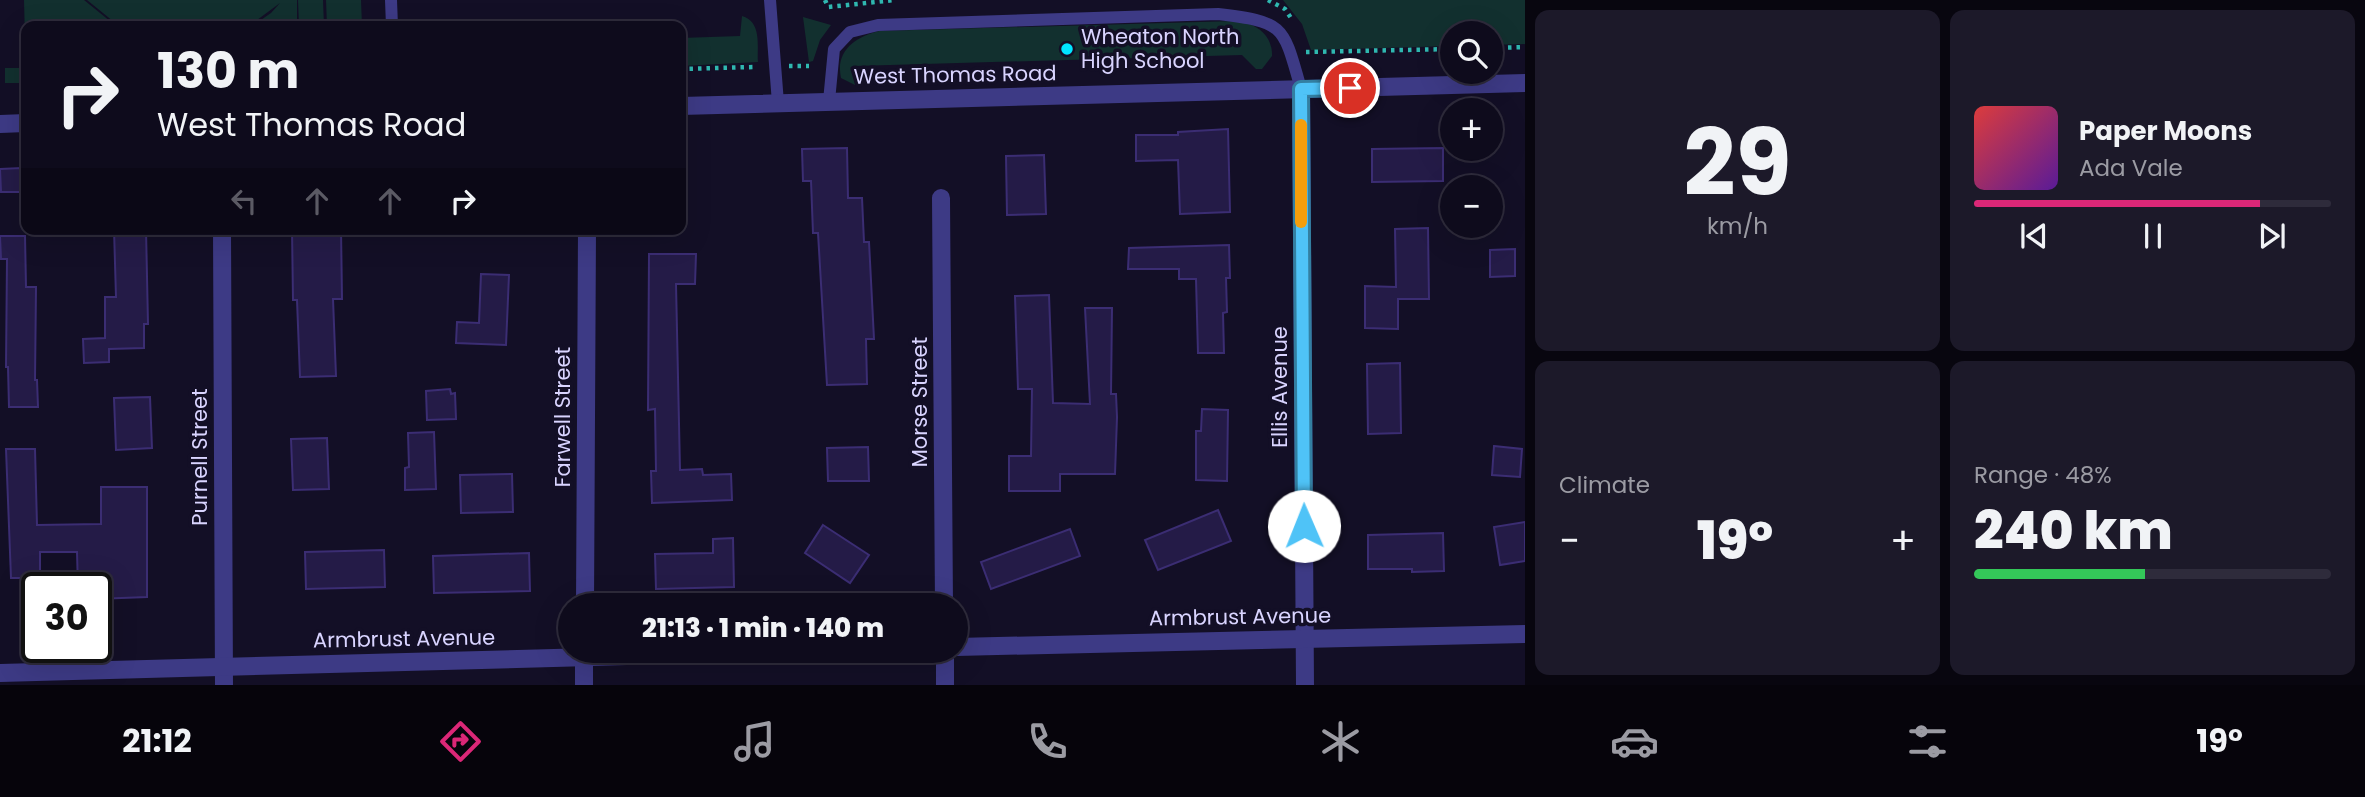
<!DOCTYPE html>
<html lang="en">
<head>
<meta charset="utf-8">
<style>
  body { margin:0; font-family:Poppins,sans-serif; background:#1c1929; color:#f1f3f6; height:100vh; display:flex; flex-direction:column; font-size:26px; white-space:nowrap }
  * { box-sizing:border-box; margin:0 }
  p { font-size:23px; color:#9b9ba3 }
  .icon { flex:none; width:38px; height:38px; fill:none; stroke:currentColor; stroke-width:2; stroke-linecap:round; stroke-linejoin:round }
  .map { position:relative; flex:1; overflow:hidden }
  .panel { display:flex; flex-direction:column; gap:10px; padding:10px; background:#08060f; width:840px }
  .panel>* { flex:none }
  .hud { position:absolute; left:21px; top:21px; width:665px; height:214px; border-radius:14px; box-shadow:0 7px 28px #0002,0 0 0 2px #2e2b3b; background:#0e0b1c; color:#f1f3f6; overflow:hidden }
  .buttons { position:absolute; left:1440px; top:21px; display:grid; gap:14px }
  .buttons a { display:grid; place-items:center; width:63px; height:63px; border-radius:50%; background:#0e0b1c; box-shadow:0 7px 28px #0002,0 0 0 2px #2e2b3b; font-size:35px }
  .speed { position:absolute; left:21px; top:572px; display:flex; gap:14px; font-size:35px; font-weight:700; text-align:center }
  .speed>* { display:grid; place-content:center; width:91px; height:91px; border-radius:50%; background:#0e0b1c; box-shadow:0 7px 28px #0002,0 0 0 2px #2e2b3b; line-height:1 }
  .speed .limit { border:4px solid #111; border-radius:10px; background:#fff; color:#111 }
  .pin { position:absolute; display:grid; place-items:center; width:60px; height:60px; color:#fff; margin:-30px; border:4px solid #fff; border-radius:50%; box-shadow:0 2px 7px #0007 }
  .me { position:absolute; width:77px; margin:-38px; rotate:359deg; stroke-linejoin:round; filter:drop-shadow(0 0 5px #0008) }
  .turn { display:flex; align-items:center; gap:24px; height:147px; padding:0 21px; font-size:32px }
  .turn .icon { width:91px; height:91px; stroke-width:2.5 }
  .turn b { display:block; font-size:49px; line-height:60px }
  .lanes { display:flex; align-items:center; height:66px; padding:0 21px; background:#0003; justify-content:center; gap:35px; direction:ltr }
  .lanes .off { opacity:.35 }
  .big { font-size:52px; font-weight:800; line-height:1.1 }
  .panel .widget { flex:1; display:flex; flex-direction:column; justify-content:center; gap:10px; min-width:0; padding:0 24px; border-radius:14px; background:#1c1929 }
  .panel .dial { align-items:center; gap:0 }
  .dial b { font-size:91px; line-height:1 }
  .song { display:flex; align-items:center; gap:21px }
  .cover { width:84px; height:84px; border-radius:10px; background:linear-gradient(135deg,hsl(0 70% 55%),hsl(270 70% 35%)) }
  .played { height:7px; border-radius:4px; background:linear-gradient(90deg,#db2777 80%,#2e2b3b 80%) }
  .keys { display:flex; justify-content:space-around; direction:ltr }
  .heat { display:flex; justify-content:space-between; align-items:center; font-size:38px; direction:ltr }
  .charge { height:10px; border-radius:5px; background:linear-gradient(90deg,#34c759 48%,#2e2b3b 0) }
  .panel .tiles { flex:1; display:grid; gap:10px; grid-template-columns:repeat(2,1fr) }
  .trip { position:absolute; left:558px; top:593px; width:410px; height:70px; border-radius:35px; background:#0e0b1c; box-shadow:0 7px 28px #0002,0 0 0 2px #2e2b3b; font-weight:800; line-height:70px; text-align:center }
  .dock { display:flex; height:112px; justify-content:space-around; align-items:center; background:#06040b; color:#9b9ba3 }
  .dock .icon { width:49px; height:49px }
  .dock .current { color:#db2777 }
  .dock b { font-size:32px; color:#f1f3f6 }
  main { display:flex; flex:1; min-height:0 }
  .map>svg:first-child { display:block }
  .green { fill:#12302f }
  .building { fill:#241b47; stroke:#3b2d73; stroke-width:2 }
  .lines { fill:none; stroke-linecap:round; stroke-linejoin:round }
  .path { stroke:#2fb8b0; stroke-width:4.5; stroke-dasharray:3.5 5; stroke-linecap:butt }
  .service { stroke:#3d3a85; stroke-width:12 }
  .minor { stroke:#3d3a85; stroke-width:18 }
  .route-casing { stroke:#337fa1; stroke-width:18 }
  .route { stroke:#4fc3f7; stroke-width:12 }
  .slow { stroke:#f59e0b; stroke-width:12 }
  .poi-dot { fill:#00e5ff; stroke:#130f26; stroke-width:2.5 }
  .labels { text-anchor:middle; stroke-width:7; stroke-linejoin:round; paint-order:stroke }
  .poi-label { font-size:21px; fill:#d9d4ff; stroke:#130f26; text-anchor:start }
  .street-label { font-size:21px; fill:#d9d4ff; stroke:#130f26 }
</style>
</head>
<body>
<main>
<div class="map">
<svg width="1525" height="685" viewBox="0 0 1525 685">
  <rect width="100%" height="100%" fill="#130f26"/>
  <!-- green -->
  <g class="green">
    <path d="M 24,0 L 84,0 L 116,26 L 26,26 L 25,40 Z"/>
    <path d="M 87,0 L 297,0 L 297,26 L 252,26 L 271,13 L 280,3 L 249,26 L 119,26 Z"/>
    <path d="M 298,0 L 323,0 L 324,26 L 299,26 Z"/>
    <path d="M 326,0 L 361,0 L 362,26 L 327,26 Z"/>
    <path d="M 1283,0 L 1525,0 L 1525,44 L 1491,45 L 1491,33 L 1452,33 L 1452,46 L 1311,50 L 1302,24 Z"/>
    <path d="M 742,16 C 762,22 757,45 758,62 L 681,66 L 681,38 L 740,36 Z"/>
    <path d="M 803,17 L 831,25 L 820,40 L 813,61 L 809,62 Z"/>
    <path d="M 1235,21 C 1255,22 1273,35 1272,56 L 1262,69 L 1256,69 L 1242,55 L 855,66 L 855,85 L 841,78 C 835,50 856,37 879,31 Z"/>
    <path d="M 26,68 L 26,83 L 5,83 L 5,68 Z"/>
  </g>
  <!-- building -->
  <g class="building">
    <path d="M 1228,129 L 1230,212 L 1180,214 L 1178,160 L 1136,161 L 1136,135 L 1178,135 L 1178,132 Z"/>
    <path d="M 847,148 L 848,198 L 862,198 L 864,242 L 869,242 L 874,339 L 866,339 L 867,384 L 827,385 L 818,233 L 813,233 L 811,181 L 803,181 L 802,149 Z"/>
    <path d="M 1443,148 L 1443,181 L 1372,182 L 1372,149 Z"/>
    <path d="M 1044,155 L 1046,214 L 1007,215 L 1006,156 Z"/>
    <path d="M 21,168 L 22,192 L 1,192 L 0,169 Z"/>
    <path d="M 1428,228 L 1429,299 L 1398,299 L 1398,329 L 1365,328 L 1365,286 L 1396,287 L 1395,229 Z"/>
    <path d="M 114,229 L 146,229 L 148,324 L 144,324 L 144,348 L 109,349 L 109,362 L 84,363 L 83,339 L 105,338 L 105,297 L 116,297 Z"/>
    <path d="M 292,229 L 341,229 L 342,299 L 333,299 L 336,376 L 300,377 L 297,300 L 293,300 Z"/>
    <path d="M 0,236 L 25,236 L 26,287 L 36,287 L 35,380 L 37,380 L 38,407 L 9,407 L 8,367 L 6,367 L 7,259 L 1,259 Z"/>
    <path d="M 1229,245 L 1230,278 L 1226,278 L 1227,312 L 1223,313 L 1224,353 L 1198,353 L 1196,279 L 1179,279 L 1179,269 L 1128,269 L 1129,248 Z"/>
    <path d="M 1515,249 L 1515,276 L 1490,277 L 1490,250 Z"/>
    <path d="M 649,254 L 696,254 L 695,284 L 676,284 L 680,470 L 702,469 L 703,475 L 731,474 L 732,500 L 652,503 L 651,471 L 656,471 L 655,409 L 648,410 Z"/>
    <path d="M 481,274 L 509,275 L 506,345 L 456,343 L 457,322 L 479,323 Z"/>
    <path d="M 1049,295 L 1053,403 L 1090,404 L 1085,308 L 1112,308 L 1111,394 L 1116,394 L 1117,417 L 1115,474 L 1060,474 L 1060,491 L 1009,491 L 1009,456 L 1031,456 L 1032,389 L 1018,389 L 1015,296 Z"/>
    <path d="M 1400,363 L 1401,433 L 1368,434 L 1367,364 Z"/>
    <path d="M 450,389 L 451,394 L 455,393 L 456,419 L 427,420 L 426,391 Z"/>
    <path d="M 150,397 L 152,448 L 116,450 L 114,398 Z"/>
    <path d="M 1202,409 L 1228,410 L 1227,481 L 1196,480 L 1196,431 L 1201,431 Z"/>
    <path d="M 434,432 L 436,489 L 405,490 L 405,468 L 409,467 L 408,433 Z"/>
    <path d="M 327,438 L 329,489 L 293,490 L 291,439 Z"/>
    <path d="M 1494,446 L 1522,449 L 1520,477 L 1492,475 Z"/>
    <path d="M 868,447 L 869,481 L 828,481 L 827,448 Z"/>
    <path d="M 6,449 L 35,449 L 37,525 L 101,524 L 101,487 L 147,487 L 147,597 L 96,599 L 96,588 L 78,588 L 77,552 L 40,552 L 40,578 L 11,578 Z"/>
    <path d="M 512,474 L 513,512 L 461,513 L 460,475 Z"/>
    <path d="M 1218,510 L 1231,541 L 1158,570 L 1145,540 Z"/>
    <path d="M 1525,522 L 1525,561 L 1500,565 L 1494,527 Z"/>
    <path d="M 823,525 L 869,555 L 850,583 L 805,553 Z"/>
    <path d="M 1070,529 L 1080,556 L 991,589 L 981,562 Z"/>
    <path d="M 1443,533 L 1444,571 L 1412,572 L 1412,569 L 1368,569 L 1368,535 Z"/>
    <path d="M 733,538 L 734,587 L 656,589 L 655,554 L 713,553 L 713,539 Z"/>
    <path d="M 384,550 L 385,587 L 306,589 L 305,552 Z"/>
    <path d="M 529,553 L 530,591 L 434,593 L 433,556 Z"/>
  </g>
  <g class="lines">
    <!-- path -->
    <g class="path">
      <path d="M 825,0 L 828,7 L 895,0"/>
      <path d="M 1268,0 L 1285,9 L 1291,18"/>
      <path d="M 1491,48 L 1525,47"/>
      <path d="M 1306,52 L 1452,49"/>
      <path d="M 789,66 L 809,66"/>
      <path d="M 681,69 L 754,67"/>
    </g>
    <!-- service -->
    <g class="service">
      <path d="M 391,0 L 392,26"/>
      <path d="M 770,0 L 778,103"/>
      <path d="M 829,101 L 834,49 L 850,32 L 878,25 L 1218,14 C 1285,22 1283,25 1301,89"/>
    </g>
    <!-- minor -->
    <g class="minor">
      <path d="M 1301,89 L 1305,685"/>
      <path d="M 681,106 L 1525,83"/>
      <path d="M 0,124 L 26,123"/>
      <path d="M 941,198 L 944,606"/>
      <path d="M 222,229 L 224,685"/>
      <path d="M 585,606 L 587,229"/>
      <path d="M 956,647 L 1525,634"/>
      <path d="M 584,651 L 584,685"/>
      <path d="M 945,651 L 945,685"/>
      <path d="M 0,673 L 809,651"/>
    </g>
  </g>
  <g class="lines">
    <!-- route casing -->
    <g class="route-casing">
      <path id="route" d="M 1304,526 L 1301,89 L 1350,88"/>
    </g>
    <!-- route -->
    <use href="#route" class="route"/>
    <!-- slow -->
    <path class="slow" d="M 1301,125 L 1301,222"/>
  </g>
  <!-- markers -->
  <circle class="poi-dot" cx="1067" cy="49" r="7"/>
  <g class="labels">
    <!-- poi labels -->
    <g class="poi-label">
      <text x="1081" y="44">Wheaton North<tspan x="1081" dy="24">High School</tspan></text>
    </g>
    <!-- street labels -->
    <g class="street-label">
      <text transform="translate(955 75) rotate(-1)" y="7">West Thomas Road</text>
      <text transform="translate(1280 387) rotate(-90)" y="7">Ellis Avenue</text>
      <text transform="translate(920 402) rotate(-90)" y="7">Morse Street</text>
      <text transform="translate(563 417) rotate(-90)" y="7">Farwell Street</text>
      <text transform="translate(200 457) rotate(-90)" y="7">Purnell Street</text>
      <text transform="translate(1240 617) rotate(-1)" y="7">Armbrust Avenue</text>
      <text transform="translate(404 639) rotate(-1)" y="7">Armbrust Avenue</text>
    </g>
  </g>
</svg>
<div class="buttons">
<a><svg class="icon" aria-label="search" viewBox="0 0 24 24"><circle cx="10" cy="10" r="6"/><path d="M15 15l6 6"/></svg></a>
<a>+</a>
<a>−</a>
</div>
<div class="speed"><div class="limit">30</div></div>
<div class="pin" style="left:1350px;top:88px;background:#d93025"><svg class="icon" aria-label="arrive" viewBox="0 0 24 24"><path d="M6 21V4h12l-3 4 3 4H6"/></svg></div>
<svg class="me" style="left:1304px;top:526px" viewBox="-20 -20 40 40"><circle r="19" fill="#fff"/><path d="M0-13L10 11 0 6-10 11z" fill="#4fc3f7"/></svg>
<div class="trip">21:13 · 1 min · 140 m</div>
<div class="hud">
<div class="turn"><svg class="icon" aria-label="right" viewBox="0 0 24 24"><path d="M7 20v-9h11M14 6l5 5-5 5"/></svg><div><b>130 m</b>West Thomas Road</div></div>
<div class="lanes"><svg class="icon off" aria-label="left" viewBox="0 0 24 24"><path d="M17 20v-9H6M10 6l-5 5 5 5"/></svg><svg class="icon off" aria-label="ahead" viewBox="0 0 24 24"><path d="M12 20V5M6 11l6-6 6 6"/></svg><svg class="icon off" aria-label="ahead" viewBox="0 0 24 24"><path d="M12 20V5M6 11l6-6 6 6"/></svg><svg class="icon" aria-label="right" viewBox="0 0 24 24"><path d="M7 20v-9h11M14 6l5 5-5 5"/></svg></div>
</div>
</div>
<section class="panel">
<div class="tiles">
<div class="widget dial"><b>29</b><p>km/h</p></div>
<div class="widget">
<div class="song"><i class="cover"></i><div><b>Paper Moons</b><p>Ada Vale</p></div></div>
<div class="played"></div>
<div class="keys"><svg class="icon" aria-label="previous" viewBox="0 0 24 24"><path d="M18 5L8 12l10 7zM5 5v14"/></svg><svg class="icon" aria-label="pause" viewBox="0 0 24 24"><path d="M8 5v14M16 5v14"/></svg><svg class="icon" aria-label="next" viewBox="0 0 24 24"><path d="M6 5l10 7-10 7zM19 5v14"/></svg></div>
</div>
<div class="widget"><p>Climate</p>
<div class="heat"><a>−</a><b class="big">19°</b><a>+</a></div>
</div>
<div class="widget"><p>Range · 48%</p><b class="big">240 km</b><div class="charge"></div></div>
</div>
</section>
</main>
<nav class="dock">
<b>21:12</b>
<svg class="icon current" aria-label="directions" viewBox="0 0 24 24"><path d="M12 3l9 9-9 9-9-9zM9 14v-3h6M13 9l2 2-2 2"/></svg>
<svg class="icon" aria-label="music" viewBox="0 0 24 24"><path d="M9 18V5l10-2v13"/><circle cx="6" cy="18" r="3"/><circle cx="16" cy="16" r="3"/></svg>
<svg class="icon" aria-label="phone" viewBox="0 0 24 24"><path d="M5 4h4l2 5-3 2q2 4 5 5l2-3 5 2v4C11 20 4 13 5 4z"/></svg>
<svg class="icon" aria-label="climate" viewBox="0 0 24 24"><path d="M12 3v18M4 7l16 10M4 17L20 7"/></svg>
<svg class="icon" aria-label="car" viewBox="0 0 24 24"><path d="M5 17H2v-5l4-1 3-4h7l3 4 3 1v5h-3M9 17h6M6 11h13"/><circle cx="7" cy="17" r="2"/><circle cx="17" cy="17" r="2"/></svg>
<svg class="icon" aria-label="filters" viewBox="0 0 24 24"><path d="M4 7h16M4 17h16"/><circle cx="9" cy="7" r="2"/><circle cx="15" cy="17" r="2"/></svg>
<b>19°</b>
</nav>
</body>
</html>
